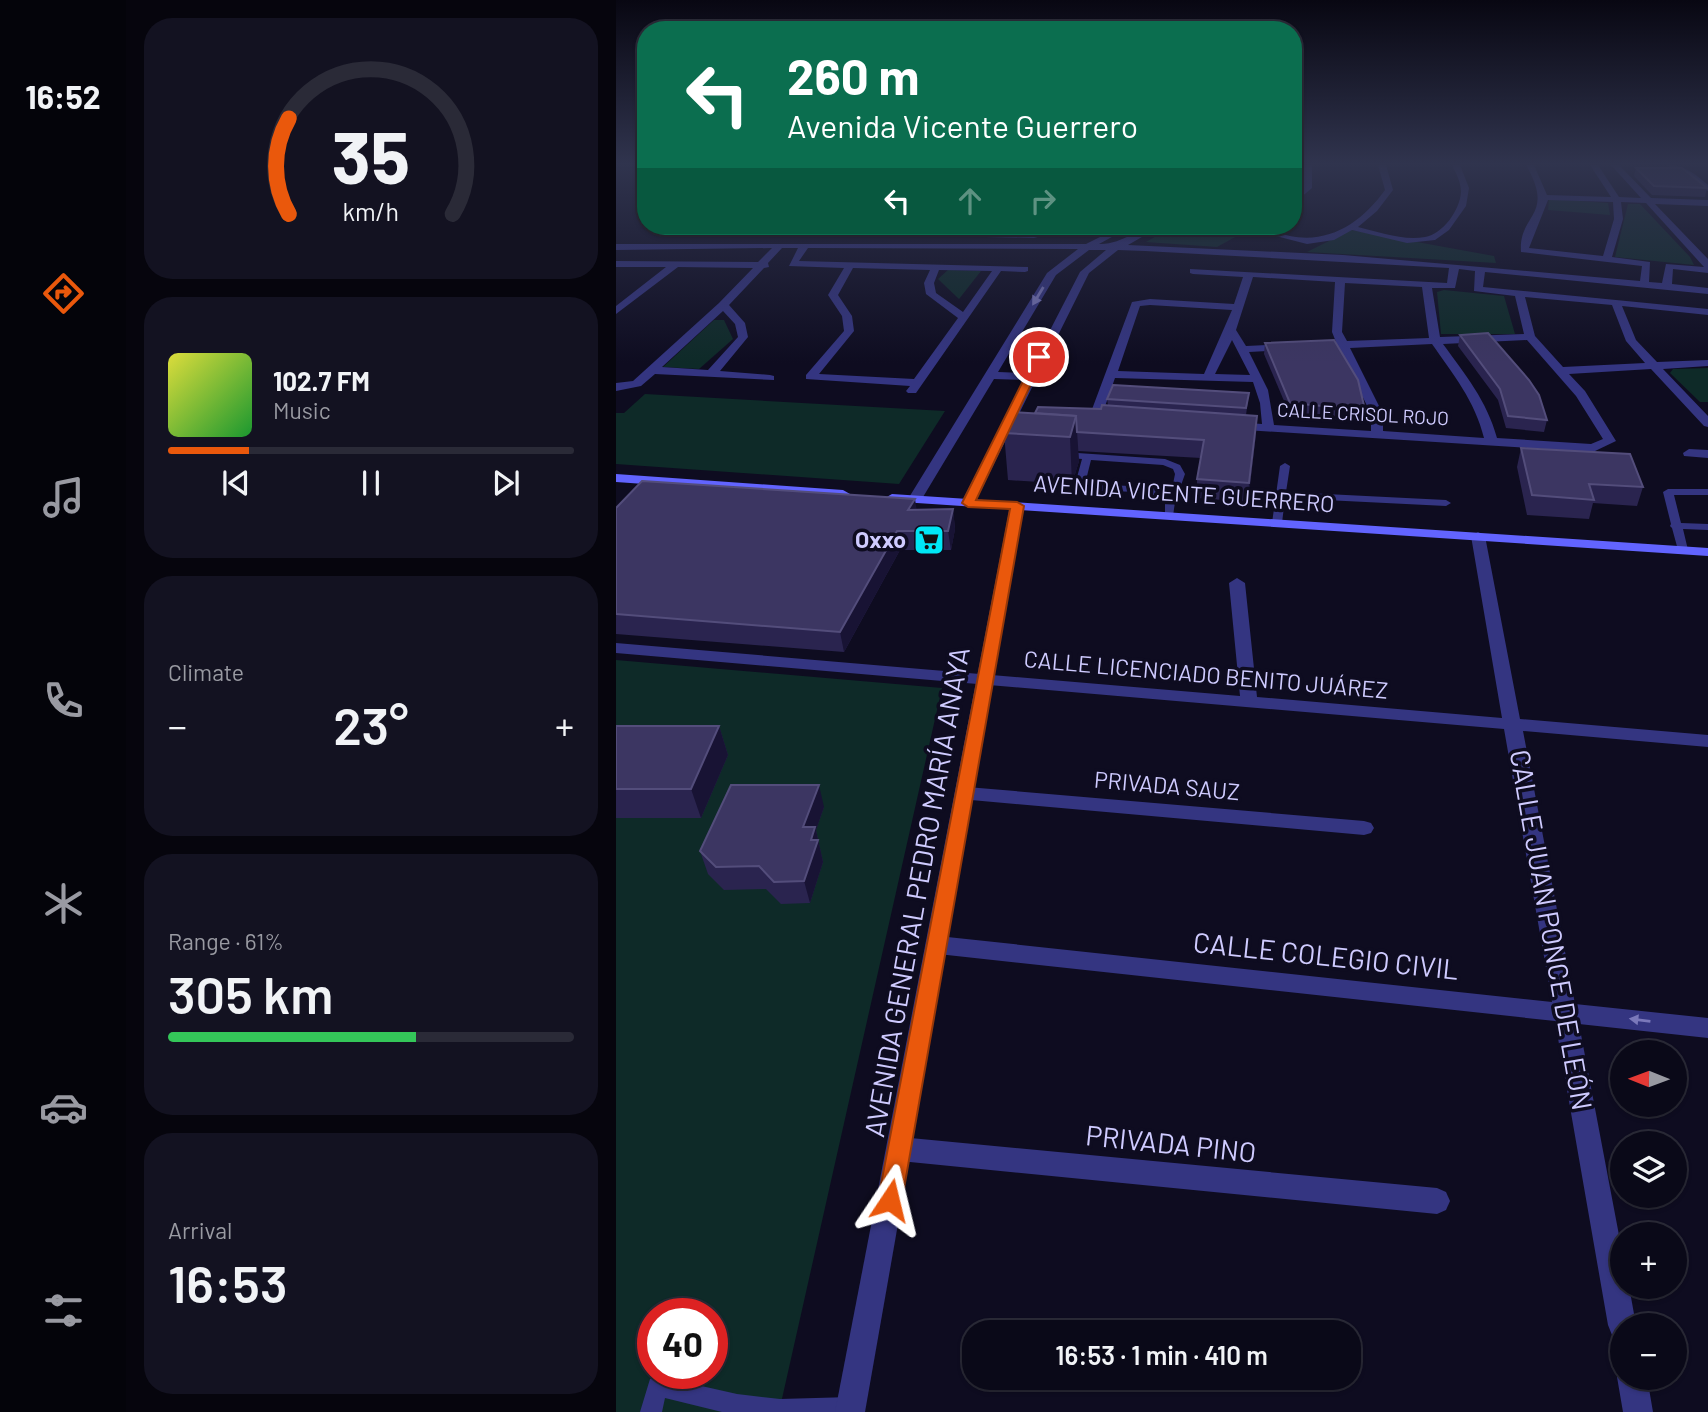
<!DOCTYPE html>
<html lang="en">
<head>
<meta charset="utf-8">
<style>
  body { margin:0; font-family:Barlow,sans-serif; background:#131221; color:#f1f3f6; height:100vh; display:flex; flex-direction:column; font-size:26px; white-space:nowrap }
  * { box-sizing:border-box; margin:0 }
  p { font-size:23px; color:#999aa2 }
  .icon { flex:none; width:38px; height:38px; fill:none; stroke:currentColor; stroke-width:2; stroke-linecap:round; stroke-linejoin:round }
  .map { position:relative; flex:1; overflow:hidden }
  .details { display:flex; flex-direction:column; gap:18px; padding:18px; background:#06050d; width:490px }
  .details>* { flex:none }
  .guide { position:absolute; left:21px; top:21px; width:665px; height:214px; border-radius:28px; box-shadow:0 2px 5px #0004,0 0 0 2px #2a2a37; background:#0b6e4f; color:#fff; overflow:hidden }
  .needle { width:46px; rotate:271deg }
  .fabs { position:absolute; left:994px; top:1040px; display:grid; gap:14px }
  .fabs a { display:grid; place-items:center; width:77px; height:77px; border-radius:50%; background:#0a0918; box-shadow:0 2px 5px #0004,0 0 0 2px #2a2a37; font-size:35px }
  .speed { position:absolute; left:21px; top:1298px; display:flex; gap:14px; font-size:35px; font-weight:700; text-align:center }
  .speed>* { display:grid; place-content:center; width:91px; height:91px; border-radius:50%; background:#0a0918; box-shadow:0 2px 5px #0004,0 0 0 2px #2a2a37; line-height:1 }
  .speed .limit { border:10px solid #d22; background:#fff; color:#111 }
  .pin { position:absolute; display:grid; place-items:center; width:60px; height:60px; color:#fff; margin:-30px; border:4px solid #fff; border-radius:50%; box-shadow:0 2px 7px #0007 }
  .me { position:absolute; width:77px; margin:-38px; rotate:10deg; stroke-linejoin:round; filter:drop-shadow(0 0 5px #0008) }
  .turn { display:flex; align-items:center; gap:24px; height:147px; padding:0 35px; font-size:32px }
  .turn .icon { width:91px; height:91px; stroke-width:2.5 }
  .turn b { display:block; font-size:49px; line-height:60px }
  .lanes { display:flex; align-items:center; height:66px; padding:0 35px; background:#0003; justify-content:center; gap:35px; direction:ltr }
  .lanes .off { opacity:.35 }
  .big { font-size:52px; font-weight:600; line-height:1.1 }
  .details .card { flex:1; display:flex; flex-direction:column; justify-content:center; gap:10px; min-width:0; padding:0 24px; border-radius:28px; background:#131221 }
  .details .dial { align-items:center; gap:0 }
  .dial svg { height:182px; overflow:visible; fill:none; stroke:#2a2a37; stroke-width:7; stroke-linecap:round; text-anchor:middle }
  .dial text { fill:#f1f3f6; stroke:none }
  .song { display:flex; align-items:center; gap:21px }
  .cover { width:84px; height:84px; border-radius:10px; background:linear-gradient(135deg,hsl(60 70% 55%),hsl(130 70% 35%)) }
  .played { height:7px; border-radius:4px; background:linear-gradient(90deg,#ea580c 20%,#2a2a37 20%) }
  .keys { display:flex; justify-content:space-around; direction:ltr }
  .heat { display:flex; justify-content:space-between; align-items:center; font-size:38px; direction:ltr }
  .charge { height:10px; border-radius:5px; background:linear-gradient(90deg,#34c759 61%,#2a2a37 0) }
  .trip { position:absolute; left:346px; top:1320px; width:399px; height:70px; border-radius:28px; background:#0a0918; box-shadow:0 2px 5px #0004,0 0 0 2px #2a2a37; font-weight:600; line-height:70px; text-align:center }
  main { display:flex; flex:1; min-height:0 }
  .dock { display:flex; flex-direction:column; width:126px; justify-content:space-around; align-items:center; background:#04040a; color:#999aa2 }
  .dock .icon { width:49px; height:49px }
  .dock .current { color:#ea580c }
  .dock b { font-size:32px; color:#f1f3f6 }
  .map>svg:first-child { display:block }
  .green { fill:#0e2a28; fill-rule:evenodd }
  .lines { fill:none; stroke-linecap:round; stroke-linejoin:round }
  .service { fill:#343581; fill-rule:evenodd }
  .minor { fill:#343581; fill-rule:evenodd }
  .tertiary { fill:#343581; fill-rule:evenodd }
  .secondary { fill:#6264ff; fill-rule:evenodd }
  .wall { fill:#2a244f }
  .shaded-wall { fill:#181334 }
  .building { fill:#3c3662; stroke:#534d7b; stroke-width:2 }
  .oneway { fill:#7a78ba }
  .route { fill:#ea580c; stroke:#983908; stroke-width:2 }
  .labels { text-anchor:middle; stroke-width:7; stroke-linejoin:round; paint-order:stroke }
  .far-street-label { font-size:19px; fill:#cfcbff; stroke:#0e0c20 }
  .street-label { font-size:23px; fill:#cfcbff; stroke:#0e0c20 }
  .poi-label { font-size:23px; font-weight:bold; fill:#cfcbff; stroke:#0e0c20; text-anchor:end }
  .near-street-label { font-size:28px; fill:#cfcbff; stroke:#0e0c20 }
</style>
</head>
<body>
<main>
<nav class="dock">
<b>16:52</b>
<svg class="icon current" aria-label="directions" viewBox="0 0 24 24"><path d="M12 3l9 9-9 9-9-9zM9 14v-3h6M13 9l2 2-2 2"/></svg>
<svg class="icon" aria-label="music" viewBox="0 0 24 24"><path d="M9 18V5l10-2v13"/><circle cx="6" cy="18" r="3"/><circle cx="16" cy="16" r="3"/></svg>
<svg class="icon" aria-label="phone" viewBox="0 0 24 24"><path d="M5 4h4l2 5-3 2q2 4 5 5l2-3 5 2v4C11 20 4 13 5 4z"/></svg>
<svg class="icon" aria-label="climate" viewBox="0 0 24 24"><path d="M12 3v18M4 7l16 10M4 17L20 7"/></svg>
<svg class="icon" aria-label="car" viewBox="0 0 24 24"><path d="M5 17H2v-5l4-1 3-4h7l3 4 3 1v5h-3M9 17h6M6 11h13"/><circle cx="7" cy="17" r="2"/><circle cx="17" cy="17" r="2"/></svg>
<svg class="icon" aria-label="filters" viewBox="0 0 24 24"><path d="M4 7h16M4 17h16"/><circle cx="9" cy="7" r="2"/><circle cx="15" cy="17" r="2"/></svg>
</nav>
<section class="details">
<div class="card dial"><svg viewBox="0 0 100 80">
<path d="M14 69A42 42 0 1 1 86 69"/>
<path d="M14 69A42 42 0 0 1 14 27" stroke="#ea580c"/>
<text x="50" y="56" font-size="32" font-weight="700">35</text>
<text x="50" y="72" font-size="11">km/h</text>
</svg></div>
<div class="card">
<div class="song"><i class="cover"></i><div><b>102.7 FM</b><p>Music</p></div></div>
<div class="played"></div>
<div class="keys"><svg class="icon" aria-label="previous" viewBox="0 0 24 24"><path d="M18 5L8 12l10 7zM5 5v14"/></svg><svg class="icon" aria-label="pause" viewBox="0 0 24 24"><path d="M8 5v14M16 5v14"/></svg><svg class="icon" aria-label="next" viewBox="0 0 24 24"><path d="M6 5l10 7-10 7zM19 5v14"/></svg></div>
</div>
<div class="card"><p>Climate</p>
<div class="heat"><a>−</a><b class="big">23°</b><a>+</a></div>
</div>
<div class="card"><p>Range · 61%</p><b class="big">305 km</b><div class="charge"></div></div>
<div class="card"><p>Arrival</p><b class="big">16:53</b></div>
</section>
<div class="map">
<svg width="1092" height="1412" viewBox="0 0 1092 1412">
  <rect width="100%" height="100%" fill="#0e0c20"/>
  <!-- green -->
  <g class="green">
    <path d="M 933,199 L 992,203 L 994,215 L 932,210 Z"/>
    <path d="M 1012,204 L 1024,204 L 1074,257 L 1078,265 L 999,257 Z"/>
    <path d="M 558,226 L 578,226 L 621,236 L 601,247 L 530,242 Z"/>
    <path d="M 735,230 L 878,256 L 880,263 L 691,252 Z"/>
    <path d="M 332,270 L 365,271 L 343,299 L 322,279 Z"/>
    <path d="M 828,290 L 888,296 L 899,334 L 825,334 L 821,292 Z"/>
    <path d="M 98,320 L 108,320 L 117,339 L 83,369 L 47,367 Z"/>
    <path d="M 1092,368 L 1092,402 L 1084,402 L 1054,373 L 1057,369 Z"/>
    <path d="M 29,394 L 329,411 L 283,484 L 0,464 L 0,413 L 8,413 Z"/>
    <path d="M 0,660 L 326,688 L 163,1412 L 0,1412 ZM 37,1314 L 96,1314 L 96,1374 L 37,1374 Z"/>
  </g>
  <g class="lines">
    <!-- service -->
    <g class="service">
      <path d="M 322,226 L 328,226 L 325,231 L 328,232 L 418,234 L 424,233 L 427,226 L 433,226 L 429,235 L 418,238 L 326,236 L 319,231 Z"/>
      <path d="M 447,452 L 549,459 L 564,465 L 569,474 L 564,488 L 552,493 L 543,493 L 559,502 L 557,516 L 552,519 L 549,518 L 549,503 L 533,495 L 532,492 L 481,491 L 462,483 L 460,481 L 466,459 L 444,457 L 442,455 ZM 475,460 L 547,465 L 557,469 L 559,474 L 557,484 L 551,487 L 483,485 L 470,480 Z"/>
      <path d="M 669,463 L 674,466 L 670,492 L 830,500 L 835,503 L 830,506 L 669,498 L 666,523 L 661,526 L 656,523 L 664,466 Z"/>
      <path d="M 1052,489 L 1092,489 L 1092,495 L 1058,495 L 1065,523 L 1092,524 L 1092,530 L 1067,529 L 1072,550 L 1071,552 L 1063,552 L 1062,550 L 1056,528 L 1054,526 L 1055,524 L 1047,492 Z"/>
      <path d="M 41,1376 L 121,1394 L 164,1399 L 235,1397 L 242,1401 L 246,1408 L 244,1412 L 106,1412 L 49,1398 L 46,1412 L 24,1412 L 34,1379 Z"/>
    </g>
    <!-- minor -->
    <g class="minor">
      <path d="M 688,165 L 696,165 L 696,188 L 677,204 L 677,197 L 688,187 Z"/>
      <path d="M 762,165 L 770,165 L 777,190 L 761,211 L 742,227 C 763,232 787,241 809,237 C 827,234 844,210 845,192 C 845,182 840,173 836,165 L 844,165 L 853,188 L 850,206 L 833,230 L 819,240 L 791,243 L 736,230 L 718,240 L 691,244 L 621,226 C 639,225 656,232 674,236 C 714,244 746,222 769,190 Z"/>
      <path d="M 910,165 L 918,165 L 931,195 L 995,197 L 974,165 L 982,165 L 1003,197 L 1025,198 L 995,165 L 1003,165 L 1035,198 L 1092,200 L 1092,206 L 1039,204 L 1092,259 L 1092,273 L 1057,269 L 1056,284 L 1092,288 L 1092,294 L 869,272 L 867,287 L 1092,309 L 1092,315 L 1006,306 L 1020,340 L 1041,362 L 1092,360 L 1092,366 L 1047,369 L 1092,416 L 1092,427 L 1088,426 L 1035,369 L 953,374 L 969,391 L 1000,441 L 977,452 L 614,429 L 612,426 L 618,422 L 646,424 L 644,403 L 637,382 L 499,378 L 487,412 L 501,419 L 495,423 L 479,419 L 475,412 L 516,302 L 534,299 L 618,304 L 627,277 L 577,274 L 574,273 L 574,269 L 831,283 L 833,268 L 529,251 L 502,250 L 473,273 L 357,506 L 347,506 L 345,503 L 408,380 L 378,379 L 304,502 L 299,503 L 292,499 L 431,273 L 462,249 L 192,248 L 183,261 L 412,267 L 412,271 L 409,272 L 385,271 L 300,393 L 292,393 L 290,391 L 294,386 L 190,379 L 190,375 L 228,331 L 226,316 L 212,295 L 228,268 L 173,266 L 182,248 L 166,248 L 152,263 L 153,267 L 148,268 L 113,305 L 129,323 L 132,337 L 104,371 L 154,375 L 158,376 L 158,380 L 39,374 L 25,386 L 0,391 L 0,383 L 17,381 L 103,303 L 137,268 L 62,267 L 0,314 L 0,306 L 50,267 L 0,267 L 0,261 L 142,262 L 156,248 L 0,250 L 0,244 L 470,244 L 506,226 L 516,226 L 483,244 C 507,245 522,226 545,226 L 512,245 L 727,255 L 1024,281 L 1026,266 L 905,252 C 902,213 940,217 910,165 ZM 932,200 L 997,202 L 998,219 L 987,256 L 913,248 ZM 1005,202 L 1030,203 L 1088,267 L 1050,264 L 1046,283 L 1033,282 L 1034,262 L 996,257 L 1007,219 ZM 473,250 L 490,250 L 464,272 L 412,373 L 382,372 L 440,275 ZM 237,268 L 314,270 L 308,283 L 310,294 L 342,318 L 298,379 L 203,374 L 238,331 L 236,316 L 222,295 ZM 843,269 L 859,271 L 858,291 L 899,296 L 908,334 L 824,337 L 816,288 L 839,288 ZM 323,270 L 376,271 L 347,312 L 320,293 L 318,283 ZM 637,277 L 719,282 L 716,332 L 720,342 L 698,343 L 693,346 L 698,349 L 723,348 L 755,414 L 755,431 L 658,425 L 652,390 L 633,352 L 670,350 L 675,347 L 670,344 L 630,346 L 620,330 ZM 729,283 L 806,287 L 813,338 L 731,341 L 726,332 ZM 909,297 L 996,305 L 1010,341 L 1029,363 L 947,367 L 919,336 ZM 534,305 L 616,310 L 588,374 L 502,371 L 524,306 ZM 107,311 L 119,324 L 122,337 L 92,370 L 46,367 ZM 616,340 L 634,375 L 599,374 ZM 911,340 L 960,396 L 987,439 L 975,444 L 881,438 C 871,401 849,374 827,344 ZM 816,344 C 837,374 859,401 868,438 L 767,431 L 767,414 L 734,348 Z"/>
      <path d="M 1051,165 C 1069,165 1079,174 1092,185 L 1092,191 Z"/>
      <path d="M 1073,449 L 1092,450 L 1092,458 L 1068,456 L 1067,453 Z"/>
      <path d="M 862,532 L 869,536 L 904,719 L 1092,735 L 1092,747 L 907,731 L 959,1004 L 1092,1018 L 1092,1038 L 963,1024 L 1006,1251 L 1006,1286 L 1013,1286 L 1020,1325 L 1006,1325 L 1006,1339 L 996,1335 L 992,1325 L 939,1021 L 322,954 L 314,951 L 311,945 L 314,939 L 322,936 L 936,1002 L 888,729 L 0,653 L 0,643 L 624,696 L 613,583 L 621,578 L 629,583 L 641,697 L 886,718 L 855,536 Z"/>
      <path d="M 351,787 L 748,821 L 755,823 L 758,828 L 755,833 L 748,835 L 344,799 L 341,794 L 344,789 Z"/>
      <path d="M 284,1137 L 821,1188 L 830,1192 L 834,1201 L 830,1210 L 821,1214 L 284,1161 L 275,1157 L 271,1149 L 275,1141 Z"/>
      <path d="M 1005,1366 L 1006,1377 L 1031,1377 L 1037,1412 L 1007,1412 L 1001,1377 Z"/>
    </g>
    <!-- tertiary -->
    <path class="tertiary" d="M 401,502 L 408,506 L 249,1412 L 219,1412 L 394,506 Z"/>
    <!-- secondary -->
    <g class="secondary">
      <path d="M 0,474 L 227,490 L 234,494 L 227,498 L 0,482 Z"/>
      <path d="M 276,494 L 1092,548 L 1092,556 L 271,501 L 269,498 Z"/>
    </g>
  </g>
  <!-- wall -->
  <g class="wall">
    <path d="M 1020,168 L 1091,188 L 1089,197 L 1036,195 L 1018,176 Z"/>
    <path d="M 339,226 L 414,226 L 413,229 L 339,228 Z"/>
    <path d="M 844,335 L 931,420 L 928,432 L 890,428 L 882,400 L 842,346 Z"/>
    <path d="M 649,343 L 749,410 L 747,422 L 674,415 L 648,354 Z"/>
    <path d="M 633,393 L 630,415 L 640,434 L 632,502 L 581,498 L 581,479 L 585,458 L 462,451 L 463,461 L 456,484 L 392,480 L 388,433 L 419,413 L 485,409 L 492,405 L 491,399 Z"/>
    <path d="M 905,448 L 1027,487 L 1021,506 L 977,503 L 973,519 L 911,515 L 901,467 Z"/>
    <path d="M 0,508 L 337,509 L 339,529 L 335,550 L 284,550 L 228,652 L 0,634 Z"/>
    <path d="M 0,726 L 103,726 L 112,755 L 85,818 L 0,818 Z"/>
    <path d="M 208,807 L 200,830 L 207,862 L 194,903 L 165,904 L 150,889 L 108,890 L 92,874 L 84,851 Z"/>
  </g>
  <!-- shaded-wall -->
  <g class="shaded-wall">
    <path d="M 460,416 L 463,461 L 456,484 L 454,437 Z"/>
    <path d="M 641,416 L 640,434 L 632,502 L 633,483 Z"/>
    <path d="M 299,499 L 302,518 L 292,510 Z"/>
    <path d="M 337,509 L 339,529 L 335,550 L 332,531 Z"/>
    <path d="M 281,531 L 284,550 L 228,652 L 224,632 Z"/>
    <path d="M 103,726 L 112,755 L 85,818 L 75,789 Z"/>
    <path d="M 203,785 L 208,807 L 200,830 L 207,862 L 194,903 L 188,881 L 187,827 Z"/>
  </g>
  <!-- building -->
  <g class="building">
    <path d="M 1020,168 L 1066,168 L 1091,188 L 1038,186 Z"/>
    <path d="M 872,333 L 913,380 L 923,395 L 931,420 L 892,416 L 884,389 L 844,335 Z"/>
    <path d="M 718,340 L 742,380 L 749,410 L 674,403 L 649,343 Z"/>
    <path d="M 497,385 L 633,393 L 630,408 L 491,399 Z"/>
    <path d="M 486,405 L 641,416 L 633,483 L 581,479 L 588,440 L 461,432 L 460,416 L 419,413 L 422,407 L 485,409 Z"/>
    <path d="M 398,412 L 460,416 L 454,437 L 388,433 Z"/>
    <path d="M 905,448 L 1014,454 L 1027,487 L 973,484 L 978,500 L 916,495 Z"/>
    <path d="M 26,481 L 299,499 L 292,510 L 337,509 L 332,531 L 281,531 L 224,632 L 0,614 L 0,508 Z"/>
    <path d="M 0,726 L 103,726 L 75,789 L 0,789 Z"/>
    <path d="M 115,785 L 203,785 L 187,827 L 199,827 L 195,840 L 202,840 L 188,881 L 158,882 L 143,866 L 100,867 L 84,851 Z"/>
  </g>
  <!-- one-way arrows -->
  <defs><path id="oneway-solid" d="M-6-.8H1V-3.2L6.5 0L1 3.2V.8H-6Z" transform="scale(1.75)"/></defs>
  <g class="oneway">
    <use href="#oneway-solid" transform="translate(422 296) rotate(121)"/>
    <use href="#oneway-solid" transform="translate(1024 1020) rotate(-173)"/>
  </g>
  <!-- sky -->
  <linearGradient id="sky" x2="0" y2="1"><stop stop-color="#080712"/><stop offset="0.45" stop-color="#30344e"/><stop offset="1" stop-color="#30344e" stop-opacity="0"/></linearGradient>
  <rect width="1092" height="363" fill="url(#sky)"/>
  <!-- route -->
  <path class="route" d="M 420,355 L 428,357 L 360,500 L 401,502 L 408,506 L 286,1200 L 282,1209 L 274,1212 L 265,1209 L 262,1200 L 394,509 L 352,507 L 346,503 Z"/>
  <!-- icons -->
  <defs>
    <g id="supermarket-square" transform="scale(1.575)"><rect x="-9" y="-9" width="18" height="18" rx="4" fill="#00e8f6" stroke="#0e0c20"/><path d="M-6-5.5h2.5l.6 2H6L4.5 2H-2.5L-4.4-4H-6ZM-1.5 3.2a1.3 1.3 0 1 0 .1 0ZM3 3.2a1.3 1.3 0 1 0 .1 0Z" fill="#111"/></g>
  </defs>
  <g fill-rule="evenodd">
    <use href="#supermarket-square" x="313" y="540"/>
  </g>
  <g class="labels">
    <!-- far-street labels -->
    <g class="far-street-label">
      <text transform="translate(747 414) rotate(3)" y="7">CALLE CRISOL ROJO</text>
    </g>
    <!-- street labels -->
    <g class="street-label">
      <text transform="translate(568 494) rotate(4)" y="8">AVENIDA VICENTE GUERRERO</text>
      <text transform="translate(590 675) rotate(5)" y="8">CALLE LICENCIADO BENITO JUÁREZ</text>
      <text transform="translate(551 786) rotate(5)" y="8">PRIVADA SAUZ</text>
    </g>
    <!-- poi labels -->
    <g class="poi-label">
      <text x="290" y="548">Oxxo</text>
    </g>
    <!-- near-street labels -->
    <g class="near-street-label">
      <text transform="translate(301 892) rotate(-80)" y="10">AVENIDA GENERAL PEDRO MARÍA ANAYA</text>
      <text transform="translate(935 930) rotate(80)" y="10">CALLE JUAN PONCE DE LEÓN</text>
      <text transform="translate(710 956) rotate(6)" y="10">CALLE COLEGIO CIVIL</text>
      <text transform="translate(555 1144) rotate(6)" y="10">PRIVADA PINO</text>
    </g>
  </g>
</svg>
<div class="fabs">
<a><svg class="needle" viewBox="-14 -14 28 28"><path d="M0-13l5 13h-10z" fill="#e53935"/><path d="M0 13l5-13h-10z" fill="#999aa2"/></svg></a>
<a><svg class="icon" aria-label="layers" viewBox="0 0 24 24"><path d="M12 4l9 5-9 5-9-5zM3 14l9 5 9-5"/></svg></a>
<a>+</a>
<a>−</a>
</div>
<div class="speed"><div class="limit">40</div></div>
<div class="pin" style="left:423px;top:357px;background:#d93025"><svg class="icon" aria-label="arrive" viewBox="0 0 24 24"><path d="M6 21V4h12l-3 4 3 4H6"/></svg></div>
<svg class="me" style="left:274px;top:1200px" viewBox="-20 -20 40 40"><path d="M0-17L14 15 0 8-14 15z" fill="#ea580c" stroke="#fff" stroke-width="4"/></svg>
<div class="trip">16:53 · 1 min · 410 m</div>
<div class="guide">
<div class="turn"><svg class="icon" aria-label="left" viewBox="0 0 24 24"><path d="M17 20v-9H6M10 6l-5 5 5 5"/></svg><div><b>260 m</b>Avenida Vicente Guerrero</div></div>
<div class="lanes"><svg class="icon" aria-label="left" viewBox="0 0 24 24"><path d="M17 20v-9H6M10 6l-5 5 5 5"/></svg><svg class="icon off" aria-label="ahead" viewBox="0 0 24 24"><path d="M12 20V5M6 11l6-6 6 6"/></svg><svg class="icon off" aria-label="right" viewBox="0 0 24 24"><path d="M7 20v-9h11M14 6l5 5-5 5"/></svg></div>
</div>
</div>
</main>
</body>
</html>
